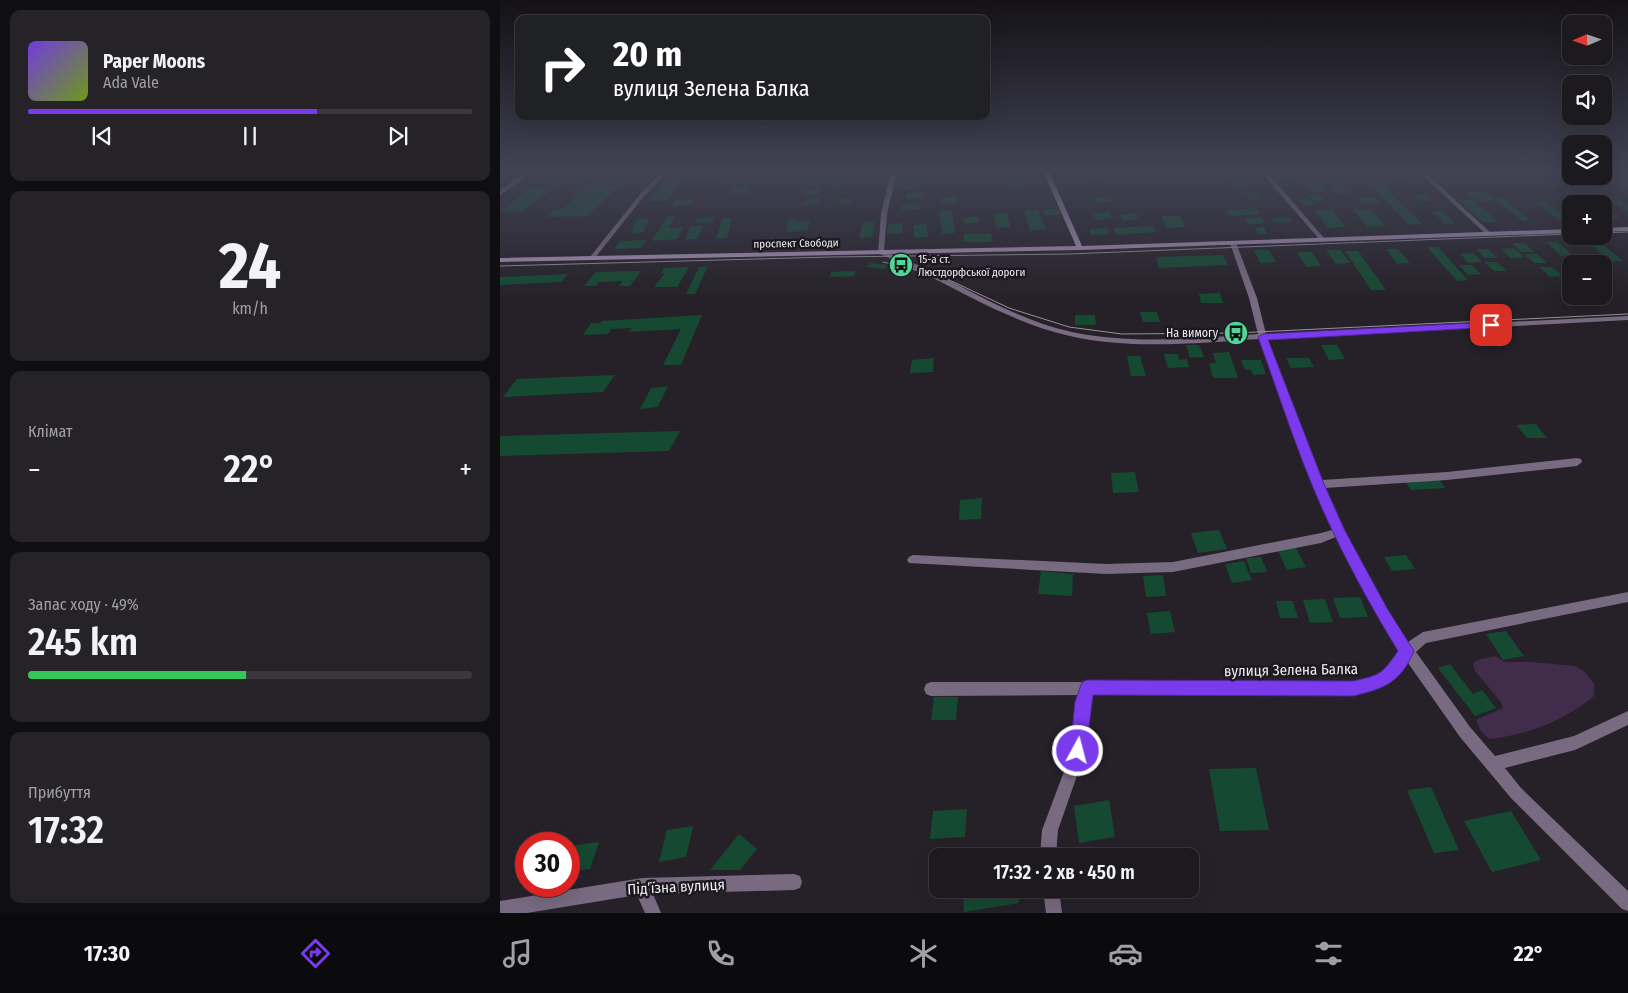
<!DOCTYPE html>
<html lang="uk">
<head>
<meta charset="utf-8">
<style>
  body { margin:0; font-family:"Fira Sans Condensed",sans-serif; background:#252228; color:#f1f3f6; height:100vh; display:flex; flex-direction:column; font-size:19px; white-space:nowrap }
  * { box-sizing:border-box; margin:0 }
  p { font-size:16px; color:#a0a0a4 }
  .icon { flex:none; width:28px; height:28px; fill:none; stroke:currentColor; stroke-width:2; stroke-linecap:round; stroke-linejoin:round }
  .map { position:relative; flex:1; overflow:hidden }
  .details { display:flex; flex-direction:column; gap:10px; padding:10px; background:#0f0e11; width:500px }
  .details>* { flex:none }
  .banner { position:absolute; left:15px; top:15px; width:475px; height:105px; border-radius:10px; box-shadow:0 5px 20px #0002,0 0 0 1px #3a383d; background:#202124; color:#fff; overflow:hidden }
  .needle { width:32px; rotate:268deg }
  .tools { position:absolute; left:1062px; top:15px; display:grid; gap:10px }
  .tools a { display:grid; place-items:center; width:50px; height:50px; border-radius:10px; background:#1c191f; box-shadow:0 5px 20px #0002,0 0 0 1px #3a383d; font-size:25px }
  .speed { position:absolute; left:15px; top:832px; display:flex; gap:10px; font-size:25px; font-weight:700; text-align:center }
  .speed>* { display:grid; place-content:center; width:65px; height:65px; border-radius:50%; background:#1c191f; box-shadow:0 5px 20px #0002,0 0 0 1px #3a383d; line-height:1 }
  .speed .limit { border:8px solid #d22; background:#fff; color:#111 }
  .pin { position:absolute; display:grid; place-items:center; width:42px; height:42px; color:#fff; margin:-21px; border-radius:10px; box-shadow:0 2px 8px #0006 }
  .me { position:absolute; width:55px; margin:-28px; rotate:7deg; stroke-linejoin:round; filter:drop-shadow(0 0 4px #0008) }
  .turn { display:flex; align-items:center; gap:18px; height:105px; padding:0 15px; font-size:22px }
  .turn .icon { width:65px; height:65px; stroke-width:2.5 }
  .turn b { display:block; font-size:35px; line-height:42px }
  .big { font-size:38px; font-weight:600; line-height:1.1 }
  .details .card { flex:1; display:flex; flex-direction:column; justify-content:center; gap:8px; min-width:0; padding:0 18px; border-radius:10px; background:#252228 }
  .details .dial { align-items:center; gap:0 }
  .dial b { font-size:65px; line-height:1 }
  .song { display:flex; align-items:center; gap:15px }
  .cover { width:60px; height:60px; border-radius:8px; background:linear-gradient(135deg,hsl(260 70% 55%),hsl(80 70% 35%)) }
  .played { height:5px; border-radius:2px; background:linear-gradient(90deg,#7c3aed 65%,#3a383d 65%) }
  .keys { display:flex; justify-content:space-around; direction:ltr }
  .heat { display:flex; justify-content:space-between; align-items:center; font-size:28px; direction:ltr }
  .charge { height:8px; border-radius:4px; background:linear-gradient(90deg,#34c759 49%,#3a383d 0) }
  .trip { position:absolute; left:429px; top:848px; width:270px; height:50px; border-radius:10px; background:#1c191f; box-shadow:0 5px 20px #0002,0 0 0 1px #3a383d; font-weight:600; line-height:50px; text-align:center }
  .dock { display:flex; height:80px; justify-content:space-around; align-items:center; background:#0b0a0c; color:#a0a0a4 }
  .dock .icon { width:35px; height:35px }
  .dock .current { color:#7c3aed }
  .dock b { font-size:22px; color:#f1f3f6 }
  main { display:flex; flex:1; min-height:0 }
  .map>svg:first-child { display:block }
  .built { fill:#332b37 }
  .green { fill:#412c4c }
  .building { fill:#154931 }
  .lines { fill:none; stroke-linecap:round; stroke-linejoin:round }
  .street { fill:#786a80; fill-rule:evenodd }
  .secondary { fill:#a991b6; fill-rule:evenodd }
  .tram { stroke:#959298; stroke-width:1 }
  .route { fill:#7c3aed; stroke:#51269a }
  .labels { text-anchor:middle; stroke-width:5; stroke-linejoin:round; paint-order:stroke }
  .far-street-label { font-size:11px; fill:#edeaef; stroke:#1c181f }
  .far-poi-label { font-size:11px; fill:#edeaef; stroke:#1c181f; text-anchor:start }
  .poi-label { font-size:12px; fill:#edeaef; stroke:#1c181f; text-anchor:end }
  .near-street-label { font-size:15px; fill:#edeaef; stroke:#1c181f }
</style>
</head>
<body>
<main>
<section class="details">
<div class="card">
<div class="song"><i class="cover"></i><div><b>Paper Moons</b><p>Ada Vale</p></div></div>
<div class="played"></div>
<div class="keys"><svg class="icon" aria-label="previous" viewBox="0 0 24 24"><path d="M18 5L8 12l10 7zM5 5v14"/></svg><svg class="icon" aria-label="pause" viewBox="0 0 24 24"><path d="M8 5v14M16 5v14"/></svg><svg class="icon" aria-label="next" viewBox="0 0 24 24"><path d="M6 5l10 7-10 7zM19 5v14"/></svg></div>
</div>
<div class="card dial"><b>24</b><p>km/h</p></div>
<div class="card"><p>Клімат</p>
<div class="heat"><a>−</a><b class="big">22°</b><a>+</a></div>
</div>
<div class="card"><p>Запас ходу · 49%</p><b class="big">245 km</b><div class="charge"></div></div>
<div class="card"><p>Прибуття</p><b class="big">17:32</b></div>
</section>
<div class="map">
<svg width="1128" height="913" viewBox="0 0 1128 913">
  <rect width="100%" height="100%" fill="#262129"/>
  <!-- built -->
  <path class="built" d="M 1104,171 L 1128,171 L 1128,190 L 1125,190 L 1104,176 Z"/>
  <!-- green -->
  <path class="green" d="M 995,656 L 1005,662 L 1031,662 L 1075,666 L 1084,671 L 1094,684 L 1094,696 C 1066,720 1025,736 989,739 L 981,731 L 976,720 L 1003,708 L 1001,702 L 975,671 L 973,664 L 977,660 Z"/>
  <!-- building -->
  <g class="building">
    <path d="M 175,172 L 191,172 L 165,201 L 148,201 Z"/>
    <path d="M 192,172 L 207,172 L 200,179 L 186,179 Z"/>
    <path d="M 214,172 L 223,172 L 216,181 L 207,181 Z"/>
    <path d="M 229,172 L 245,172 L 242,176 L 226,176 Z"/>
    <path d="M 736,172 L 742,177 L 729,178 L 724,173 Z"/>
    <path d="M 601,173 L 604,178 L 589,179 L 586,174 Z"/>
    <path d="M 83,175 L 94,175 L 85,184 L 74,184 Z"/>
    <path d="M 790,175 L 795,180 L 781,181 L 776,176 Z"/>
    <path d="M 908,175 L 917,184 L 905,184 L 897,176 Z"/>
    <path d="M 509,178 L 521,178 L 523,186 L 511,186 Z"/>
    <path d="M 311,180 L 323,180 L 320,186 L 308,187 Z"/>
    <path d="M 332,180 L 345,180 L 343,185 L 330,185 Z"/>
    <path d="M 746,180 L 751,185 L 736,187 L 731,181 Z"/>
    <path d="M 418,184 L 419,189 L 403,190 L 402,185 Z"/>
    <path d="M 807,184 L 818,184 L 825,192 L 813,192 Z"/>
    <path d="M 119,186 L 88,216 L 46,217 L 55,209 L 63,209 L 80,193 L 72,193 L 80,187 Z"/>
    <path d="M 842,186 L 848,193 L 837,194 L 831,187 Z"/>
    <path d="M 872,186 L 884,186 L 922,224 L 909,225 Z"/>
    <path d="M 55,187 L 47,194 L 43,195 L 23,211 L 0,212 L 29,188 Z"/>
    <path d="M 250,187 L 248,193 L 232,193 L 234,188 Z"/>
    <path d="M 306,189 L 320,189 L 318,194 L 304,195 Z"/>
    <path d="M 423,192 L 423,198 L 406,199 L 407,193 Z"/>
    <path d="M 757,192 L 762,199 L 750,200 L 745,193 Z"/>
    <path d="M 966,192 L 985,192 L 995,201 L 976,201 Z"/>
    <path d="M 819,194 L 825,201 L 815,202 L 809,195 Z"/>
    <path d="M 925,194 L 932,201 L 920,201 L 913,195 Z"/>
    <path d="M 457,196 L 457,203 L 440,204 L 439,198 Z"/>
    <path d="M 610,196 L 613,201 L 597,203 L 594,198 Z"/>
    <path d="M 1085,196 L 1096,196 L 1115,209 L 1104,209 L 1104,204 L 1096,204 Z"/>
    <path d="M 876,197 L 882,204 L 863,204 L 857,198 Z"/>
    <path d="M 1104,197 L 1116,197 L 1128,205 L 1128,213 Z"/>
    <path d="M 319,198 L 317,204 L 302,205 L 305,199 Z"/>
    <path d="M 353,198 L 353,202 L 338,204 L 339,199 Z"/>
    <path d="M 809,198 L 815,205 L 804,206 L 798,199 Z"/>
    <path d="M 994,198 L 1002,198 L 1030,220 L 1022,221 Z"/>
    <path d="M 194,199 L 192,205 L 172,207 L 174,201 Z"/>
    <path d="M 972,199 L 998,222 L 983,222 L 958,200 Z"/>
    <path d="M 1035,201 L 1045,201 L 1070,220 L 1059,220 Z"/>
    <path d="M 419,203 L 420,209 L 402,211 L 402,205 Z"/>
    <path d="M 755,208 L 760,214 L 731,216 L 726,210 Z"/>
    <path d="M 538,209 L 546,229 L 530,231 L 524,210 Z"/>
    <path d="M 559,209 L 561,214 L 545,216 L 542,210 Z"/>
    <path d="M 831,209 L 845,227 L 828,228 L 814,210 Z"/>
    <path d="M 853,209 L 871,209 L 886,226 L 867,227 Z"/>
    <path d="M 452,210 L 455,233 L 442,234 L 439,211 Z"/>
    <path d="M 942,211 L 955,224 L 945,224 L 933,212 Z"/>
    <path d="M 609,212 L 613,218 L 596,220 L 593,214 Z"/>
    <path d="M 1104,212 L 1111,212 L 1120,218 L 1104,218 Z"/>
    <path d="M 507,213 L 510,227 L 497,228 L 494,214 Z"/>
    <path d="M 636,213 L 640,219 L 624,221 L 620,215 Z"/>
    <path d="M 168,216 L 176,216 L 168,228 L 183,227 L 177,239 L 151,241 Z"/>
    <path d="M 477,216 L 479,222 L 465,224 L 463,218 Z"/>
    <path d="M 662,216 L 680,216 L 685,227 L 666,228 Z"/>
    <path d="M 214,217 L 212,222 L 195,223 L 197,219 Z"/>
    <path d="M 759,217 L 765,223 L 749,225 L 743,219 Z"/>
    <path d="M 789,217 L 793,222 L 775,223 L 771,219 Z"/>
    <path d="M 232,218 L 227,238 L 216,239 L 222,219 Z"/>
    <path d="M 149,219 L 144,232 L 131,234 L 136,220 Z"/>
    <path d="M 289,220 L 297,220 L 296,222 L 310,220 L 307,231 L 286,232 Z"/>
    <path d="M 375,221 L 372,237 L 359,238 L 363,222 Z"/>
    <path d="M 402,223 L 402,233 L 387,234 L 388,224 Z"/>
    <path d="M 427,224 L 428,237 L 414,238 L 414,225 Z"/>
    <path d="M 203,225 L 198,239 L 185,240 L 190,227 Z"/>
    <path d="M 653,226 L 656,232 L 616,235 L 614,228 Z"/>
    <path d="M 764,227 L 768,234 L 759,234 L 755,228 Z"/>
    <path d="M 608,228 L 610,234 L 591,235 L 590,229 Z"/>
    <path d="M 464,234 L 492,234 L 491,242 L 463,242 Z"/>
    <path d="M 147,240 L 141,248 L 114,249 L 121,241 Z"/>
    <path d="M 1086,241 L 1098,241 L 1123,261 L 1111,261 Z"/>
    <path d="M 1046,242 L 1057,242 L 1073,255 L 1061,256 Z"/>
    <path d="M 1012,243 L 1024,243 L 1034,252 L 1021,252 Z"/>
    <path d="M 927,247 L 938,247 L 968,280 L 957,281 Z"/>
    <path d="M 1014,248 L 1024,257 L 1011,258 L 1001,249 Z"/>
    <path d="M 886,249 L 898,249 L 910,263 L 897,264 Z"/>
    <path d="M 976,249 L 988,249 L 998,258 L 985,258 Z"/>
    <path d="M 754,250 L 769,250 L 776,262 L 760,263 Z"/>
    <path d="M 826,250 L 840,250 L 850,263 L 836,264 Z"/>
    <path d="M 845,251 L 858,251 L 886,290 L 871,290 Z"/>
    <path d="M 797,252 L 812,252 L 821,266 L 806,267 Z"/>
    <path d="M 973,253 L 982,262 L 969,263 L 960,254 Z"/>
    <path d="M 1024,254 L 1037,254 L 1047,263 L 1034,263 Z"/>
    <path d="M 723,255 L 728,265 L 659,268 L 656,257 Z"/>
    <path d="M 984,262 L 997,262 L 1007,271 L 994,271 Z"/>
    <path d="M 370,263 L 387,265 L 384,269 L 367,267 Z"/>
    <path d="M 959,265 L 972,265 L 981,274 L 968,275 Z"/>
    <path d="M 208,266 L 195,294 L 186,294 L 199,267 Z"/>
    <path d="M 189,267 L 177,287 L 154,287 L 165,273 L 161,273 L 164,268 Z"/>
    <path d="M 1039,267 L 1052,267 L 1063,276 L 1050,277 Z"/>
    <path d="M 141,271 L 130,286 L 119,286 L 122,281 L 99,282 L 96,286 L 84,286 L 96,272 Z"/>
    <path d="M 356,271 L 354,276 L 330,277 L 331,272 Z"/>
    <path d="M 68,274 L 61,282 L 0,285 L 0,277 Z"/>
    <path d="M 720,293 L 723,303 L 701,303 L 699,294 Z"/>
    <path d="M 1070,296 L 1084,296 L 1095,306 L 1081,306 Z"/>
    <path d="M 640,312 L 657,312 L 660,322 L 643,322 Z"/>
    <path d="M 202,315 L 181,365 L 163,365 L 181,329 L 128,332 L 132,328 L 111,329 L 108,334 L 83,335 L 91,323 L 100,323 L 102,321 Z"/>
    <path d="M 575,315 L 595,315 L 596,325 L 575,325 Z"/>
    <path d="M 686,345 L 699,345 L 704,357 L 690,358 Z"/>
    <path d="M 821,345 L 837,345 L 845,359 L 829,360 Z"/>
    <path d="M 729,352 L 738,378 L 713,378 L 709,363 L 716,363 L 713,353 Z"/>
    <path d="M 664,354 L 678,354 L 679,360 L 687,359 L 689,367 L 668,368 Z"/>
    <path d="M 627,356 L 640,356 L 646,376 L 631,376 Z"/>
    <path d="M 434,358 L 433,372 L 410,373 L 412,360 Z"/>
    <path d="M 786,358 L 809,358 L 814,367 L 791,368 Z"/>
    <path d="M 741,360 L 761,360 L 766,374 L 753,375 L 751,370 L 745,370 Z"/>
    <path d="M 115,375 L 103,392 L 3,397 L 17,379 Z"/>
    <path d="M 168,386 L 158,407 L 140,409 L 151,388 Z"/>
    <path d="M 1036,424 L 1047,438 L 1027,438 L 1016,425 Z"/>
    <path d="M 180,431 L 169,451 L 0,456 L 0,436 Z"/>
    <path d="M 635,472 L 639,492 L 613,493 L 611,473 Z"/>
    <path d="M 939,479 L 945,488 L 911,490 L 905,481 Z"/>
    <path d="M 482,498 L 481,519 L 459,520 L 460,500 Z"/>
    <path d="M 719,530 L 727,549 L 698,553 L 691,533 Z"/>
    <path d="M 795,546 L 806,567 L 787,570 L 777,549 Z"/>
    <path d="M 906,555 L 915,569 L 892,571 L 884,557 Z"/>
    <path d="M 761,557 L 767,572 L 751,573 L 746,558 Z"/>
    <path d="M 744,561 L 752,580 L 732,583 L 725,564 Z"/>
    <path d="M 541,571 L 573,574 L 572,596 L 538,594 Z"/>
    <path d="M 663,575 L 666,596 L 646,597 L 643,576 Z"/>
    <path d="M 860,597 L 868,617 L 840,618 L 833,598 Z"/>
    <path d="M 825,599 L 833,622 L 810,623 L 803,600 Z"/>
    <path d="M 776,601 L 793,601 L 798,618 L 780,618 Z"/>
    <path d="M 670,611 L 675,632 L 651,634 L 647,613 Z"/>
    <path d="M 1006,631 L 1024,656 L 1003,660 L 986,634 Z"/>
    <path d="M 950,664 L 973,694 L 982,690 L 996,708 L 975,716 L 938,668 Z"/>
    <path d="M 434,697 L 458,697 L 456,720 L 431,720 Z"/>
    <path d="M 756,768 L 769,830 L 720,831 L 709,769 Z"/>
    <path d="M 931,787 L 959,850 L 934,853 L 907,790 Z"/>
    <path d="M 609,800 L 615,837 L 579,843 L 574,806 Z"/>
    <path d="M 467,809 L 465,837 L 430,839 L 433,811 Z"/>
    <path d="M 1011,811 L 1041,860 L 992,872 L 964,821 Z"/>
    <path d="M 193,826 L 186,857 L 159,862 L 167,830 Z"/>
    <path d="M 239,834 L 257,849 L 240,870 L 210,870 Z"/>
    <path d="M 99,842 L 90,869 L 69,872 L 69,846 Z"/>
    <path d="M 463,889 L 519,889 L 519,903 L 464,912 Z"/>
  </g>
  <g class="lines">
    <!-- street -->
    <g class="street">
      <path d="M 0,171 L 34,171 L 0,195 L 0,190 L 25,173 L 0,173 Z"/>
      <path d="M 163,171 L 169,171 L 145,195 L 94,259 L 90,259 L 90,257 L 141,193 Z"/>
      <path d="M 391,171 L 397,171 L 387,214 L 384,251 C 399,258 414,263 429,270 C 475,293 521,321 572,332 C 633,345 697,338 758,334 L 749,298 L 730,243 L 733,241 L 736,243 L 757,298 L 766,334 L 1128,316 L 1128,320 L 768,339 L 822,480 L 947,472 L 1077,458 L 1081,459 L 1082,462 L 1077,466 L 947,480 L 825,488 C 849,541 875,593 908,642 L 923,632 L 1128,592 L 1128,602 L 926,643 L 916,652 L 970,727 L 995,756 L 1074,736 L 1128,711 L 1128,725 L 1075,750 L 1005,768 L 1021,788 L 1128,891 L 1128,911 L 1122,909 L 1011,798 L 960,737 L 908,663 C 892,688 880,688 853,695 L 592,695 L 585,753 L 558,830 L 556,856 L 540,856 L 542,830 L 571,753 L 579,695 L 431,696 L 426,694 L 424,689 L 426,684 L 431,682 L 583,682 L 587,680 L 591,682 L 853,681 C 880,675 884,676 900,652 L 879,619 L 836,537 L 821,543 L 673,572 L 606,574 L 409,563 L 407,560 L 409,557 L 413,555 L 606,564 L 673,562 L 821,533 L 832,530 L 813,484 L 760,339 C 697,343 631,350 570,336 C 517,324 471,297 423,273 C 408,266 393,260 378,253 L 381,214 Z"/>
      <path d="M 760,171 L 766,171 L 824,238 L 824,240 L 820,240 Z"/>
      <path d="M 918,171 L 949,171 L 946,173 L 927,174 L 991,233 L 991,235 L 987,235 Z"/>
      <path d="M 294,874 L 300,876 L 302,882 L 300,888 L 294,890 L 153,894 L 161,913 L 145,913 L 137,895 L 27,913 L 0,913 L 0,901 L 142,878 Z"/>
      <path d="M 543,889 L 559,889 L 562,913 L 546,913 Z"/>
    </g>
    <!-- secondary -->
    <g class="secondary">
      <path d="M 543,171 L 549,171 L 582,246 L 1071,229 L 1071,233 L 580,250 L 0,262 L 0,258 L 576,246 Z"/>
      <path d="M 1128,227 L 1128,231 L 1104,232 L 1104,228 Z"/>
    </g>
    <!-- tram -->
    <g class="tram">
      <path d="M 1104,233 L 1128,232"/>
      <path d="M 383,262 L 443,277 L 509,308 L 569,327 L 622,334 L 736,333 L 1128,314"/>
      <path d="M 0,266 L 330,257 L 568,254 L 1071,234"/>
    </g>
  </g>
  <!-- sky -->
  <linearGradient id="sky" x2="0" y2="1"><stop stop-color="#151217"/><stop offset="0.57" stop-color="#414354"/><stop offset="1" stop-color="#414354" stop-opacity="0"/></linearGradient>
  <rect width="1128" height="299" fill="url(#sky)"/>
  <!-- route -->
  <path class="route" d="M 991,322 L 994,323 L 994,327 L 768,340 L 824,484 L 845,531 L 888,610 L 914,651 C 901,682 884,689 853,696 L 593,695 L 586,751 L 584,757 L 578,760 L 572,757 L 570,751 L 575,702 L 582,682 L 587,680 L 853,681 C 881,675 882,674 898,651 C 875,613 853,574 834,534 C 803,471 782,403 758,337 L 763,334 Z"/>
  <!-- icons -->
  <defs>
    <g id="bus-disc" transform="scale(1.25)"><circle r="9.5" fill="#52d397" stroke="#1c181f"/><path d="M-5-6H5V4H4V6H2V4H-2V6H-4V4H-5ZM-3.5-4V0h7V-4ZM-3.5 1.2v1.5H-2V1.2ZM2 1.2v1.5H3.5V1.2Z" fill="#111"/></g>
  </defs>
  <g fill-rule="evenodd">
    <use href="#bus-disc" x="401" y="265"/>
    <use href="#bus-disc" x="736" y="333"/>
  </g>
  <g class="labels">
    <!-- far-street labels -->
    <g class="far-street-label">
      <text transform="translate(296 243) rotate(-1)" y="4">проспект Свободи</text>
    </g>
    <!-- far-poi labels -->
    <g class="far-poi-label">
      <text x="418" y="263">15-а ст.<tspan x="418" dy="13">Люстдорфської дороги</tspan></text>
    </g>
    <!-- poi labels -->
    <g class="poi-label">
      <text x="718" y="337">На вимогу</text>
    </g>
    <!-- near-street labels -->
    <g class="near-street-label">
      <text transform="translate(791 670) rotate(-1)" y="5">вулиця Зелена Балка</text>
      <text transform="translate(176 887) rotate(-3)" y="5">Підʼїзна вулиця</text>
    </g>
  </g>
</svg>
<div class="tools">
<a><svg class="needle" viewBox="-14 -14 28 28"><path d="M0-13l5 13h-10z" fill="#e53935"/><path d="M0 13l5-13h-10z" fill="#a0a0a4"/></svg></a>
<a><svg class="icon" aria-label="sound" viewBox="0 0 24 24"><path d="M4 9h4l5-4v14l-5-4H4zM17 9q2 3 0 6"/></svg></a>
<a><svg class="icon" aria-label="layers" viewBox="0 0 24 24"><path d="M12 4l9 5-9 5-9-5zM3 14l9 5 9-5"/></svg></a>
<a>+</a>
<a>−</a>
</div>
<div class="speed"><div class="limit">30</div></div>
<div class="pin" style="left:991px;top:325px;background:#d93025"><svg class="icon" aria-label="arrive" viewBox="0 0 24 24"><path d="M6 21V4h12l-3 4 3 4H6"/></svg></div>
<svg class="me" style="left:578px;top:751px" viewBox="-20 -20 40 40"><circle r="17" fill="#7c3aed" stroke="#fff" stroke-width="3"/><path d="M0-11L8 9 0 5-8 9z" fill="#fff"/></svg>
<div class="trip">17:32 · 2 хв · 450 m</div>
<div class="banner">
<div class="turn"><svg class="icon" aria-label="right" viewBox="0 0 24 24"><path d="M7 20v-9h11M14 6l5 5-5 5"/></svg><div><b>20 m</b>вулиця Зелена Балка</div></div>
</div>
</div>
</main>
<nav class="dock">
<b>17:30</b>
<svg class="icon current" aria-label="directions" viewBox="0 0 24 24"><path d="M12 3l9 9-9 9-9-9zM9 14v-3h6M13 9l2 2-2 2"/></svg>
<svg class="icon" aria-label="music" viewBox="0 0 24 24"><path d="M9 18V5l10-2v13"/><circle cx="6" cy="18" r="3"/><circle cx="16" cy="16" r="3"/></svg>
<svg class="icon" aria-label="phone" viewBox="0 0 24 24"><path d="M5 4h4l2 5-3 2q2 4 5 5l2-3 5 2v4C11 20 4 13 5 4z"/></svg>
<svg class="icon" aria-label="climate" viewBox="0 0 24 24"><path d="M12 3v18M4 7l16 10M4 17L20 7"/></svg>
<svg class="icon" aria-label="car" viewBox="0 0 24 24"><path d="M5 17H2v-5l4-1 3-4h7l3 4 3 1v5h-3M9 17h6M6 11h13"/><circle cx="7" cy="17" r="2"/><circle cx="17" cy="17" r="2"/></svg>
<svg class="icon" aria-label="filters" viewBox="0 0 24 24"><path d="M4 7h16M4 17h16"/><circle cx="9" cy="7" r="2"/><circle cx="15" cy="17" r="2"/></svg>
<b>22°</b>
</nav>
</body>
</html>
